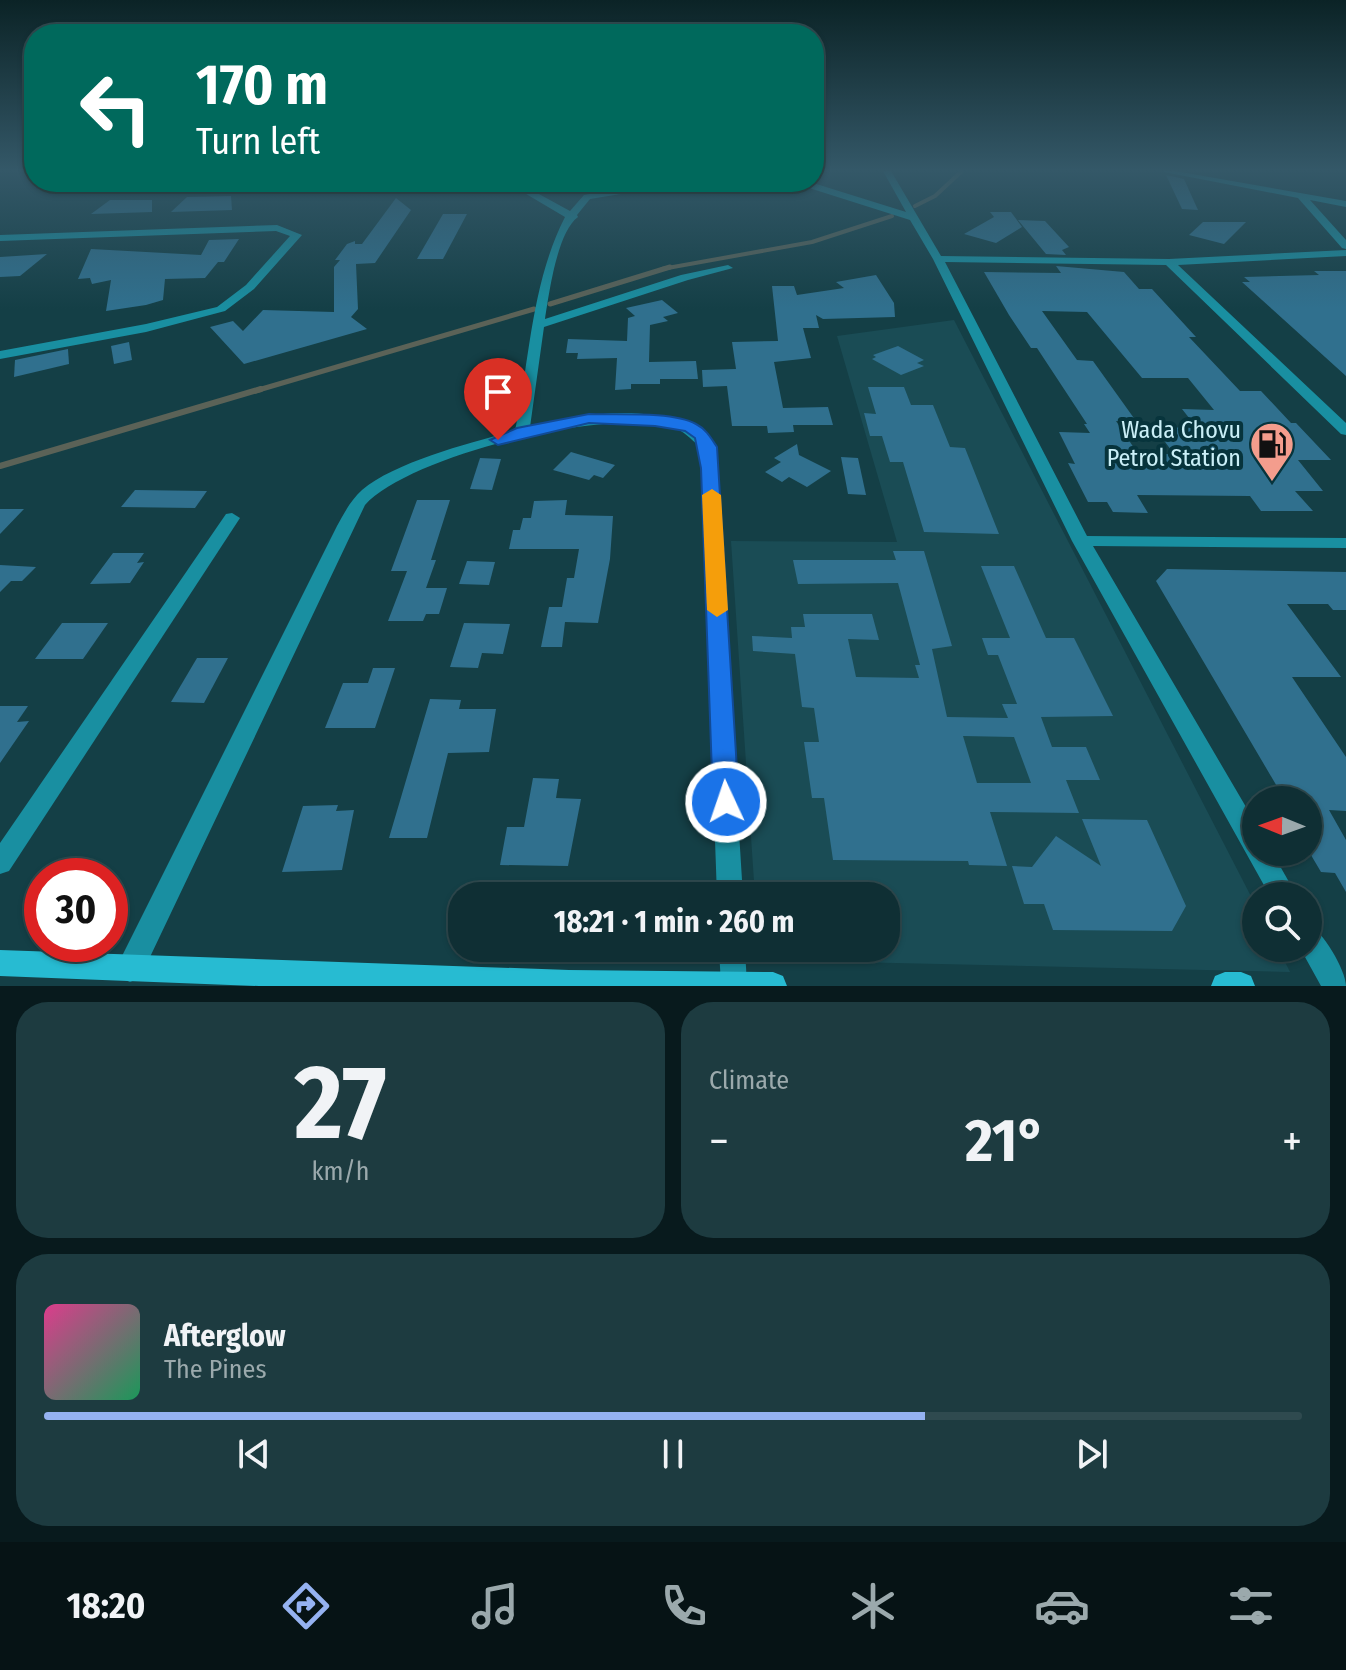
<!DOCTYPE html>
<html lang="en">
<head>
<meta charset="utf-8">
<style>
  body { margin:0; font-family:"Fira Sans Condensed",sans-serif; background:#1d3b40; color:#f1f3f6; height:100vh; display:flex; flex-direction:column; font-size:30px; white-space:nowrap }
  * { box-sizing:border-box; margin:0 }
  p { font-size:26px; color:#9ba9ac }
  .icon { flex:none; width:44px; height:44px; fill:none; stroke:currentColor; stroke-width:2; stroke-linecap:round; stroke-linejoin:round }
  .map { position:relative; height:986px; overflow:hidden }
  .details { display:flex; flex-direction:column; gap:16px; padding:16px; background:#081a1d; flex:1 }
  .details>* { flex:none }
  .hud { position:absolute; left:24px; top:24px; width:800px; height:168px; border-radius:32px; box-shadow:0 2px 6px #0004,0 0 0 2px #2f4a4f; background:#00695c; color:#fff; overflow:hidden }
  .needle { width:52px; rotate:271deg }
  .buttons { position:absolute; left:1242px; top:786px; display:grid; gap:16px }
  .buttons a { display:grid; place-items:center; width:80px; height:80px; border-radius:50%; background:#0f2f34; box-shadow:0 2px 6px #0004,0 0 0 2px #2f4a4f; font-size:40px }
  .speed { position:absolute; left:24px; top:858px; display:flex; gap:16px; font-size:40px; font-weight:700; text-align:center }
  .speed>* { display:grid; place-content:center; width:104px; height:104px; border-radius:50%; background:#0f2f34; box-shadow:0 2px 6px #0004,0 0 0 2px #2f4a4f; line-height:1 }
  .speed .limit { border:12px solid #d22; background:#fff; color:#111 }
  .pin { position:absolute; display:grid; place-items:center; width:68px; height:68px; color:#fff; margin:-82px -34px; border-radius:50% 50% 50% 0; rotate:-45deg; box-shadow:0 0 8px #0007 }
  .pin .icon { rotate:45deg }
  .me { position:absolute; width:88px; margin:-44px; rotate:357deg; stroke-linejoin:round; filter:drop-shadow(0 0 6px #0008) }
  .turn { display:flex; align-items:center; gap:28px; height:168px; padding:0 40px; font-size:36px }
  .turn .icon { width:104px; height:104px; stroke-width:2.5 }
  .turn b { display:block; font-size:56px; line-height:68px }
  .big { font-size:60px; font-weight:700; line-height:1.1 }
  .details .widget { flex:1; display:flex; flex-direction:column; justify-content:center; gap:12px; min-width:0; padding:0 28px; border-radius:32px; background:#1d3b40 }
  .details .dial { align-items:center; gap:0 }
  .dial b { font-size:104px; line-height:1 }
  .song { display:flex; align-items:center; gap:24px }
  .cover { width:96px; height:96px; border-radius:12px; background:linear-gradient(135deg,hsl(330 70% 55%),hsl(150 70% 35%)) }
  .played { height:8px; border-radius:4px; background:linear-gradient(90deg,#95b2f1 70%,#2f4a4f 70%) }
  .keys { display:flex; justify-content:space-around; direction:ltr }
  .heat { display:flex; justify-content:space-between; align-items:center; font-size:44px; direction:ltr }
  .details .tiles { flex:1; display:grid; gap:16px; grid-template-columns:1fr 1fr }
  .widget:last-child { grid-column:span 2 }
  .trip { position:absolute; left:448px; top:882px; width:452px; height:80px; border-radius:32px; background:#0f2f34; box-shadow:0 2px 6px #0004,0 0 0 2px #2f4a4f; font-weight:700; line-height:80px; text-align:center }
  .tabs { display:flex; height:128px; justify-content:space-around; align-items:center; background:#061315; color:#9ba9ac }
  .tabs .icon { width:56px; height:56px }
  .tabs .selected { color:#95b2f1 }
  .tabs b { font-size:36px; color:#f1f3f6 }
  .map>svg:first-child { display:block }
  .built { fill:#1a4c55 }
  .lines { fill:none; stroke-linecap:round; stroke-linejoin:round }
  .stream-far2 { stroke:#5b6257; stroke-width:4 }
  .stream-far1 { stroke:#5b6257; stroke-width:5 }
  .stream { stroke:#5b6257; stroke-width:6 }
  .building { fill:#30708e; fill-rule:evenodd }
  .street { fill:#198fa1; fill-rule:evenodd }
  .secondary { fill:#27bbd2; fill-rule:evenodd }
  .route { fill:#1a73e8; stroke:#114b97; stroke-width:2 }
  .slow { fill:#f59e0b }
  .labels { text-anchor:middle; stroke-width:8; stroke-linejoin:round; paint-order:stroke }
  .poi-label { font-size:24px; fill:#caeff7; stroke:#07343c; text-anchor:end }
</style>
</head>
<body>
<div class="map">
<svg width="1346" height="986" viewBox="0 0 1346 986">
  <rect width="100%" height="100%" fill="#143f46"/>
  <!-- built -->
  <path class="built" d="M 954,320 L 1256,906 L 1256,948 L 1278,948 L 1290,972 L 759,960 L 758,948 L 886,948 L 886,896 L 755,896 L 731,541 L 897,542 L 837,336 Z"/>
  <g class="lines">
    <!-- stream-far2 -->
    <g class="stream-far2">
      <path d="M 915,206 L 935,196 L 962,171"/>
      <path d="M 662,269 L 812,242 L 892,216"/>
    </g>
    <!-- stream-far1 -->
    <g class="stream-far1">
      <path d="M 550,304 L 670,267"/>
      <path d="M 255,391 L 534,309"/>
    </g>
    <!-- stream -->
    <path class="stream" d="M 0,466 L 261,389"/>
  </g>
  <!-- building -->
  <g class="building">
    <path d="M 1166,175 L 1184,179 L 1198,210 L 1182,209 Z"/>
    <path d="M 231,196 L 232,210 L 171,212 L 187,197 Z"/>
    <path d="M 396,198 L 411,210 L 375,263 L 356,264 L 358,309 L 351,317 L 367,329 L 244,364 L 210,327 L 233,321 L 243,331 L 263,310 L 334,312 L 334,267 L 340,260 L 335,260 L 347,244 L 355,241 L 355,244 L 362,244 Z"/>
    <path d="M 110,200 L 152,200 L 152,212 L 91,214 Z"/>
    <path d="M 990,212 L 1011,212 L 1022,227 L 996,243 L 964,234 L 994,217 Z"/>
    <path d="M 443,214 L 467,214 L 443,259 L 417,259 Z"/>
    <path d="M 1018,220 L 1045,221 L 1069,247 L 1062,250 L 1066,255 L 1046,254 Z"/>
    <path d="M 1203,222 L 1246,222 L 1224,244 L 1189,235 Z"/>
    <path d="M 239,239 L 224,262 L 218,262 L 205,278 L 165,279 L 163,300 L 146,305 L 106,311 L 111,280 L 92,284 L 90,278 L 78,279 L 91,249 L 201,255 L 209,240 Z"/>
    <path d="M 47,254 L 20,276 L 0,277 L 0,257 Z"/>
    <path d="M 1056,266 L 1124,272 L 1139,289 L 1152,289 L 1196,337 L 1189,337 L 1240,391 L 1261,391 L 1291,423 L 1296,423 L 1331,460 L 1298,460 L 1323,491 L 1295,491 L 1313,511 L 1261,511 L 1250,496 L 1137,495 L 1148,513 L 1113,512 L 1107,502 L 1088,502 L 1068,463 L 1075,464 L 1059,432 L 1090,433 L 1084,424 L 1087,424 L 1037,348 L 1031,348 L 1009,315 L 984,272 L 1061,273 ZM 1042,311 L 1087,312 L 1142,378 L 1188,378 L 1214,410 L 1182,409 L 1197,428 L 1154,427 L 1174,454 L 1138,454 L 1116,421 L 1136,421 L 1093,361 L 1077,360 Z"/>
    <path d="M 1314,271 L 1346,271 L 1346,376 L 1242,282 L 1250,282 L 1244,277 L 1319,275 Z"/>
    <path d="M 876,275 L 894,303 L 895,317 L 823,319 L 816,315 L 819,328 L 803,328 L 811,358 L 774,362 L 783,408 L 828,407 L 833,425 L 793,425 L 794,432 L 768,433 L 767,426 L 732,426 L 727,386 L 703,387 L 702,370 L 736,369 L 732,342 L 778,341 L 772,286 L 794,286 L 797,295 L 844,288 L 836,282 Z"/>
    <path d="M 662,300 L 678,313 L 663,317 L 668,321 L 650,325 L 649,362 L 696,361 L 698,379 L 660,379 L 660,384 L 631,384 L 631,389 L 615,390 L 617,358 L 577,359 L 578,353 L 566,353 L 568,339 L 627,341 L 628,318 L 635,316 L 626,308 Z"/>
    <path d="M 129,342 L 132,360 L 114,364 L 111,346 Z"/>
    <path d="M 898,346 L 924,360 L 917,363 L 924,366 L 901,375 L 872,359 L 876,357 L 873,355 Z"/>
    <path d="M 68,349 L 69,364 L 14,377 L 15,360 Z"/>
    <path d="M 868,387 L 904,387 L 911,405 L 933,405 L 950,447 L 965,448 L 999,534 L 924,532 L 903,462 L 890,462 L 882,436 L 870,436 L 864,413 L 876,414 Z"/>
    <path d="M 797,444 L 799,455 L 831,471 L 807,487 L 789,477 L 782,482 L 765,472 L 781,462 L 774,458 Z"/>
    <path d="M 571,452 L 615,465 L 603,478 L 594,475 L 589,480 L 553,470 Z"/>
    <path d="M 841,457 L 858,458 L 866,495 L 848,494 Z"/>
    <path d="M 480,458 L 501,459 L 492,490 L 470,489 Z"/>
    <path d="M 135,490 L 207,491 L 195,508 L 121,507 Z"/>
    <path d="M 417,500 L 450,500 L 431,560 L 436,560 L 426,588 L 447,588 L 439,614 L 426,614 L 423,621 L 388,621 L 407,571 L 391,571 Z"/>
    <path d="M 567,500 L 565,515 L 613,516 L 610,559 L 598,623 L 565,622 L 562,647 L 541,647 L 549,607 L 562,607 L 567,578 L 574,578 L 579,549 L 509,549 L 513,530 L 520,530 L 523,518 L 531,518 L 534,501 Z"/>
    <path d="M 0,509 L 24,509 L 0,534 Z"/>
    <path d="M 893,551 L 924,551 L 952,646 L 932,649 L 947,717 L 1008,718 L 1002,704 L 1017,704 L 998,655 L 988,655 L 982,638 L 1010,638 L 981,566 L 1014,566 L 1046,638 L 1074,638 L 1113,716 L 1041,717 L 1052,747 L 1086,747 L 1100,780 L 1066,780 L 1079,813 L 990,812 L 1007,866 L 969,865 L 968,861 L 833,860 L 824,798 L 812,798 L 804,742 L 819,742 L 814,708 L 802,707 L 795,654 L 753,651 L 752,636 L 792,638 L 791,627 L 805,627 L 803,614 L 872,614 L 879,640 L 848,639 L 856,677 L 919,678 L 915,665 L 920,665 L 898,583 L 798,584 L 793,560 L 896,560 ZM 963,736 L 1014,737 L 1031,783 L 977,783 Z"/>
    <path d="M 113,553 L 144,553 L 137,563 L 144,562 L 130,583 L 90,584 Z"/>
    <path d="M 467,561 L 495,562 L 489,585 L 459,584 Z"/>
    <path d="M 0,565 L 36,567 L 22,581 L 11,581 L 0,592 Z"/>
    <path d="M 1167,569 L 1346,572 L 1346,610 L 1333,610 L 1328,604 L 1287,604 L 1341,677 L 1292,677 L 1346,757 L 1346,811 L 1329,810 L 1346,840 L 1346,892 L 1335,873 L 1321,872 L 1308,850 L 1308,800 L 1285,800 L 1156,581 Z"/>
    <path d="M 62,623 L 108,623 L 83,659 L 35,659 Z"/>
    <path d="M 464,623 L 510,624 L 503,654 L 482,653 L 478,668 L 450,667 Z"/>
    <path d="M 197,658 L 228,658 L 204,703 L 171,702 Z"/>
    <path d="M 373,668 L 395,668 L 375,728 L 325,728 L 343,683 L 368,683 Z"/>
    <path d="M 430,699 L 461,700 L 459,709 L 496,709 L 489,752 L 448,753 L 427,838 L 389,838 Z"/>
    <path d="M 0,706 L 28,706 L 17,722 L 29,721 L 0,763 Z"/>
    <path d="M 533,778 L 559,779 L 556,798 L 581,799 L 568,866 L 500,865 L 507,827 L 524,827 Z"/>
    <path d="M 338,805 L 336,811 L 354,810 L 342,870 L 282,872 L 303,806 Z"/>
    <path d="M 1082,819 L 1147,820 L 1186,906 L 1172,931 L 1053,930 L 1044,904 L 1024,904 L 1012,866 L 1032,867 L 1056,836 L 1101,866 Z"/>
    <path d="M 788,880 L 823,881 L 825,896 L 789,896 Z"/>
  </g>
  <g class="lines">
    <!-- street -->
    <g class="street">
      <path d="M 883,171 L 891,171 L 941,256 L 1169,259 L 1346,250 L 1346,256 L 1178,265 L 1346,423 L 1346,435 L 1341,434 L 1166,265 L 945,262 L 1087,536 L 1346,538 L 1346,548 L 1093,546 L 1256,824 L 1256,852 L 1272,852 L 1297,896 L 1270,896 L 1072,541 L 933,259 L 910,220 L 806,187 L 762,192 L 633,192 L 590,199 L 577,215 L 578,217 C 557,232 549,294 545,319 L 681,275 L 728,265 L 733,268 L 688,280 L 544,327 L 530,427 C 587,413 672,397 715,447 L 743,896 L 717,896 L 701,448 C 694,442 686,433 677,429 C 614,405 410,455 365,505 L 140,978 L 130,982 L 120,978 L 117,969 L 120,960 L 337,526 C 344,513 351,500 362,490 C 395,462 472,442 515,431 C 530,359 531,284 565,217 L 506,182 L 517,182 L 570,211 L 584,195 L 633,186 L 762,186 L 810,182 L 906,212 Z"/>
      <path d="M 1159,171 L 1175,171 L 1346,201 L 1346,207 L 1310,200 L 1346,240 L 1346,249 L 1342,248 L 1298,198 Z"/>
      <path d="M 277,225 L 302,235 L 254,289 L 225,311 L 146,332 L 0,359 L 0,351 L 146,324 L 217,307 L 246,285 L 290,236 L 276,231 L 0,241 L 0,235 Z"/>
      <path d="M 232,513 L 240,518 L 9,871 L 0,874 L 0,843 L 226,514 Z"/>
      <path d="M 1308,924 C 1322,930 1346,970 1346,986 L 1321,986 L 1300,948 L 1308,948 Z"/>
      <path d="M 719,948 L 745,948 L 747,986 L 721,986 Z"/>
    </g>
    <!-- secondary -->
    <g class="secondary">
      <path d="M 0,950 L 569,970 L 773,972 L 783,976 L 787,986 L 259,986 L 0,976 Z"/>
      <path d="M 1225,972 L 1241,972 L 1251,976 L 1255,986 L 1211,986 L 1215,976 Z"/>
    </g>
  </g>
  <!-- sky -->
  <linearGradient id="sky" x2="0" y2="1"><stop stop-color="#0b2326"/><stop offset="0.55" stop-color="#345868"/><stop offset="1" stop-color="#345868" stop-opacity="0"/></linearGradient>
  <rect width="1346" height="309" fill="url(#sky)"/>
  <!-- route -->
  <path class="route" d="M 589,414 C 617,415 672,411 696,424 C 706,429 711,438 717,447 L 739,802 L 735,810 L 726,814 L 716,810 L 713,802 L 701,468 L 695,438 L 685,431 L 655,426 L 589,423 L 498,445 L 490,440 L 517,428 Z"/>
  <!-- slow -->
  <path class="slow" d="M 712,489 L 721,495 L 728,610 L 717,617 L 707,610 L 702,495 Z"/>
  <!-- icons -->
  <defs>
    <g id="fuel-pin" transform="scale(2.3)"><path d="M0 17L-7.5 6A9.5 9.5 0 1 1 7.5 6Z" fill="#f49d8d" stroke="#07343c"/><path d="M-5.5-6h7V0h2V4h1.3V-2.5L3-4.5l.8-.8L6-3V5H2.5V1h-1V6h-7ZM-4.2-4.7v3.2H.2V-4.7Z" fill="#111"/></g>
  </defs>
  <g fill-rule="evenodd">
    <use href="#fuel-pin" x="1272" y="444"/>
  </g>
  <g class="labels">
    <!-- poi labels -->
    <g class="poi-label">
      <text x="1241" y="438">Wada Chovu<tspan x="1241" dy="28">Petrol Station</tspan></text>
    </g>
  </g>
</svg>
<div class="buttons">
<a><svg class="needle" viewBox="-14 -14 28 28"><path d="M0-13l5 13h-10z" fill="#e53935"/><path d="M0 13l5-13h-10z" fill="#9ba9ac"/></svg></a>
<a><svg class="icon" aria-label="search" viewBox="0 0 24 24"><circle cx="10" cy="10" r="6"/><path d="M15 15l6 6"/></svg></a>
</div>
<div class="speed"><div class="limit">30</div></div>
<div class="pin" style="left:498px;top:440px;background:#d93025"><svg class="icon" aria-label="arrive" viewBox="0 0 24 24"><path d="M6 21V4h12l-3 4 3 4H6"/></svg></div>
<svg class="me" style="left:726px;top:802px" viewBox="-20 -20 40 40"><circle r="17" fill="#1a73e8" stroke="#fff" stroke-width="3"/><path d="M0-11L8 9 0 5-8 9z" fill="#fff"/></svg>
<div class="trip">18:21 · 1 min · 260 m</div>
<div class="hud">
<div class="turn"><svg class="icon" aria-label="left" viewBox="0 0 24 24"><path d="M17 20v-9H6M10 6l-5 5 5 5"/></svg><div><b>170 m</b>Turn left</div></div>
</div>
</div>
<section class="details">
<div class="tiles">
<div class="widget dial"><b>27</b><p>km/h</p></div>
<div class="widget"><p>Climate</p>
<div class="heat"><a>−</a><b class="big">21°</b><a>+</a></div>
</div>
<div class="widget">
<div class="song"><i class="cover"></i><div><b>Afterglow</b><p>The Pines</p></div></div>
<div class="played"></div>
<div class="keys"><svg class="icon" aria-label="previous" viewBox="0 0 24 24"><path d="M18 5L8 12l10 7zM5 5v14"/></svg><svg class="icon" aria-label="pause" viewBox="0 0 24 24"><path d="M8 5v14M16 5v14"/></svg><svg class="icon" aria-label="next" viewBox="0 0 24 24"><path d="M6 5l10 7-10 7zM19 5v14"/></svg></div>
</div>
</div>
</section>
<nav class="tabs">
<b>18:20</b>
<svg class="icon selected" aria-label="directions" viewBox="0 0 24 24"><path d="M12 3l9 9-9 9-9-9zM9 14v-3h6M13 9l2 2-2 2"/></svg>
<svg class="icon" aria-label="music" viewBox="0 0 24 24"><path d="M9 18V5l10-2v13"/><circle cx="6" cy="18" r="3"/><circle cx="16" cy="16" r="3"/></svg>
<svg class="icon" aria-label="phone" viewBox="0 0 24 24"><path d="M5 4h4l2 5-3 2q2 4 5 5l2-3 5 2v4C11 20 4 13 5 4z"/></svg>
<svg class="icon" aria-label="climate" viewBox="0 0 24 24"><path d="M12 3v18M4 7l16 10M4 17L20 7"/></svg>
<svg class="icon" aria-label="car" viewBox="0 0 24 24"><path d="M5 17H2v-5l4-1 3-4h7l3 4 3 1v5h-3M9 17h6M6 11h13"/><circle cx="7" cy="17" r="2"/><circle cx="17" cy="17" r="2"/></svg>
<svg class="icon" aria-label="filters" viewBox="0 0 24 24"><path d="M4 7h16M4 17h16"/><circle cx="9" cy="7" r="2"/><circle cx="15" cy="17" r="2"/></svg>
</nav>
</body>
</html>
